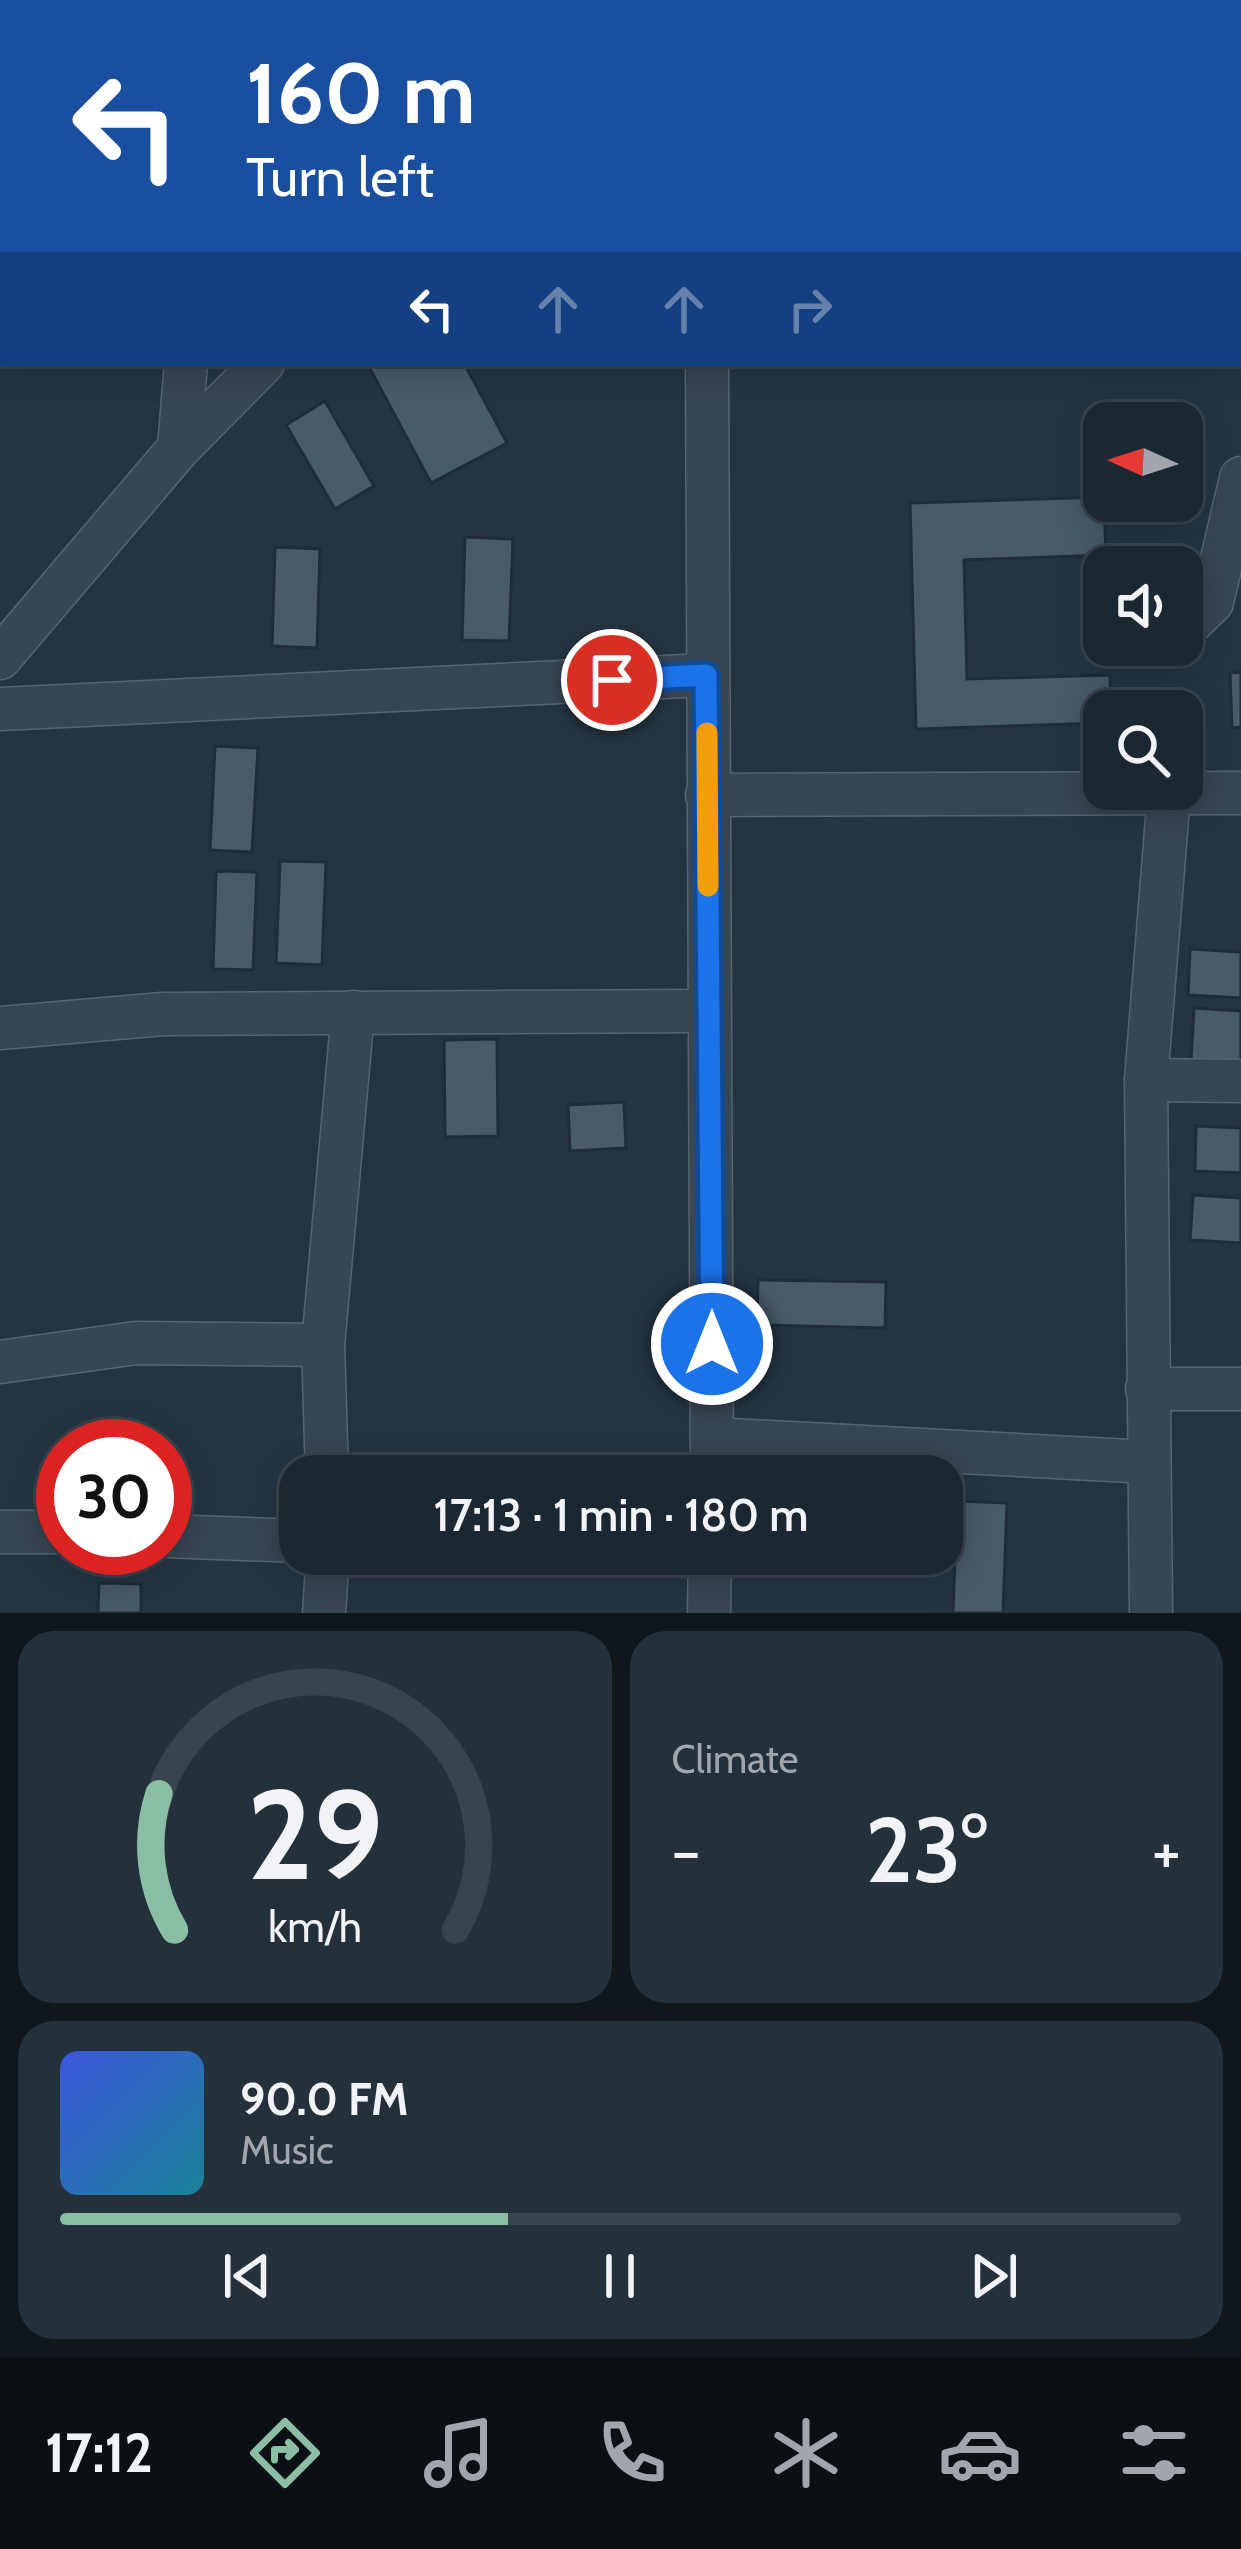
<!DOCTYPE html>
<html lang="en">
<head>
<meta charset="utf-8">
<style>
  body { margin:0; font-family:Cabin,sans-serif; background:#24303a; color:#f1f3f6; height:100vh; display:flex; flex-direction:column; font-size:45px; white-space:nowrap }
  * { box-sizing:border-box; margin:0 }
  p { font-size:39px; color:#a0a6ac }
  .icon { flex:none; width:66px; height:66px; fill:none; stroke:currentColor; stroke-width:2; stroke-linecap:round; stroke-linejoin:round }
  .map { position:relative; height:1613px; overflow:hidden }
  .sheet { display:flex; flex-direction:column; gap:18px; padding:18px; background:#0f161c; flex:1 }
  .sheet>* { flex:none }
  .guide { position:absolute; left:0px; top:0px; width:1242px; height:366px; box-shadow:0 6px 30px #0003,0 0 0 3px #39444d; background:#1a4fa0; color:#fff; overflow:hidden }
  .needle { width:78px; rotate:273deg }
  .tools { position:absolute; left:1083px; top:402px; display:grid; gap:24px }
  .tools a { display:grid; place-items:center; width:120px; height:120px; border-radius:24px; background:#1b2832; box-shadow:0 6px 30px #0003,0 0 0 3px #39444d; font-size:60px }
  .speed { position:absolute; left:36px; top:1419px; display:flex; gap:24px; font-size:60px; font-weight:700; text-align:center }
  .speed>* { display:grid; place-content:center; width:156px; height:156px; border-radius:50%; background:#1b2832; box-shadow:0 6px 30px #0003,0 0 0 3px #39444d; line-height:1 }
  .speed .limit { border:18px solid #d22; background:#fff; color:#111 }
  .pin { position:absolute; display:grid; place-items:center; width:102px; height:102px; color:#fff; margin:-51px; border:6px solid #fff; border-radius:50%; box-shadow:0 3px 12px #0007 }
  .me { position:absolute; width:132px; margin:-66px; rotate:0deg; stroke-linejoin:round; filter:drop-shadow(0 0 9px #0008) }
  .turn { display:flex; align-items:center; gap:42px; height:252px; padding:0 48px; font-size:54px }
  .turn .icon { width:156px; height:156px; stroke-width:2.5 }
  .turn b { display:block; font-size:84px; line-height:102px }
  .lanes { display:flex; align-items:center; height:114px; padding:0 48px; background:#0003; justify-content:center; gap:60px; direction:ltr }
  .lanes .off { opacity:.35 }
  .big { font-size:90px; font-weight:600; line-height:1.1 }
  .sheet .card { flex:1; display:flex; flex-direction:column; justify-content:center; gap:18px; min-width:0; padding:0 42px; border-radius:36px; background:#24303a }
  .sheet .dial { align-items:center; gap:0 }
  .dial svg { height:312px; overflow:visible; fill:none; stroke:#39444d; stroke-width:7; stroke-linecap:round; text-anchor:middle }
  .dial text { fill:#f1f3f6; stroke:none }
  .song { display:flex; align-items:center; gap:36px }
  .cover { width:144px; height:144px; border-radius:18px; background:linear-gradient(135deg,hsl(230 70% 55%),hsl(190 70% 35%)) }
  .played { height:12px; border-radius:6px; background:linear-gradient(90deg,#8abfa5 40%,#39444d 40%) }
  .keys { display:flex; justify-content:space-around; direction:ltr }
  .heat { display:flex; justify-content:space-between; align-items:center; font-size:66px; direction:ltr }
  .sheet .tiles { flex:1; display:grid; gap:18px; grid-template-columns:1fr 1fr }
  .card:last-child { grid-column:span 2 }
  .trip { position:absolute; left:279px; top:1455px; width:684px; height:120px; border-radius:36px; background:#1b2832; box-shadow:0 6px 30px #0003,0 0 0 3px #39444d; font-weight:600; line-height:120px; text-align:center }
  .menu { display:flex; height:192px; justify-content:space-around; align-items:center; background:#0b1014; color:#a0a6ac }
  .menu .icon { width:84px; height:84px }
  .menu .active { color:#8abfa5 }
  .menu b { font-size:54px; color:#f1f3f6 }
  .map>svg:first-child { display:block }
  .building { fill:#485b68; stroke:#1f2d39; stroke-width:3 }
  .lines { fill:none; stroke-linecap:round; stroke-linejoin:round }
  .minor-casing { stroke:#56646f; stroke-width:45 }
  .minor { stroke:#384652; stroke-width:42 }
  .route-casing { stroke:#114b97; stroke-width:30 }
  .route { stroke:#1a73e8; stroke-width:21 }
  .slow { stroke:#f59e0b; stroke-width:21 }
</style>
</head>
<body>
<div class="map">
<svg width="1241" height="1613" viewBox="0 0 1241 1613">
  <rect width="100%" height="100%" fill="#243542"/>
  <!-- building -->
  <g class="building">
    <path d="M 367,363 L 464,363 L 507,443 L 431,483 Z"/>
    <path d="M 325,401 L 374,486 L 335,509 L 286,425 Z"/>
    <path d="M 1104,497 L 1106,555 L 964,560 L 967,679 L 1110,675 L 1111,711 L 1104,711 L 1104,723 L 916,729 L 910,503 Z"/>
    <path d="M 465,537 L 513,539 L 509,641 L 462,640 Z"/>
    <path d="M 275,547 L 320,549 L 317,648 L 272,646 Z"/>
    <path d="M 1241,672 L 1241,727 L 1232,728 L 1230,673 Z"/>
    <path d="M 215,746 L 258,748 L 252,852 L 210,850 Z"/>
    <path d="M 280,861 L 326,862 L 322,965 L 276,963 Z"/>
    <path d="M 216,871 L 257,872 L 253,970 L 213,969 Z"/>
    <path d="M 1190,949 L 1241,952 L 1241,998 L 1188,995 Z"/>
    <path d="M 1194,1008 L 1241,1011 L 1241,1063 L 1191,1060 Z"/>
    <path d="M 497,1039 L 498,1136 L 445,1137 L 444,1040 Z"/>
    <path d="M 624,1102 L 626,1148 L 570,1151 L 568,1105 Z"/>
    <path d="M 1196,1126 L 1241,1128 L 1241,1173 L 1195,1171 Z"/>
    <path d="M 1193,1195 L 1241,1198 L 1241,1243 L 1190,1240 Z"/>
    <path d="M 758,1280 L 886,1282 L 885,1328 L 757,1325 Z"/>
    <path d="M 957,1501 L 1007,1503 L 1003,1613 L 953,1613 Z"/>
    <path d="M 99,1583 L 141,1584 L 141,1613 L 98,1613 Z"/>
  </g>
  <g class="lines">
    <!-- minor casing -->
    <g class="minor-casing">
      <g id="minor">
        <path d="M 213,3 L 213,0"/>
        <path d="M 589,3 L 592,0"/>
        <path d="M 707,3 L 707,0"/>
        <path d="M 707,363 L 712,1476"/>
        <path d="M 179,448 L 186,363"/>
        <path d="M 1182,631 L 1212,602 L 1241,478"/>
        <path d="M 0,658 L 179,448 L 263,363"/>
        <path d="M 0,709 L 706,675"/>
        <path d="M 707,795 L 1241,793"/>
        <path d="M 0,1028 L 163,1014 L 709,1011"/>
        <path d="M 1146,1080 L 1241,1081"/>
        <path d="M 0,1362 L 136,1343 L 323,1345"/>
        <path d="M 1147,1389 L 1241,1389"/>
        <path d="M 713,1439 L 1149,1462"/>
        <path d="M 327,1476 L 323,1345 L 353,1012"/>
        <path d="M 0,1532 L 63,1532"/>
        <path d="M 165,1536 L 300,1541"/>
        <path d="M 324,1613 L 328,1554"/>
        <path d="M 709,1613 L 710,1554"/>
        <path d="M 1151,1613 L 1146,1080 L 1169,794"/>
      </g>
    </g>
    <!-- minor -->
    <use href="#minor" class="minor"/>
  </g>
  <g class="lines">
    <!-- route casing -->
    <g class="route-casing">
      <path id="route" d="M 612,680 L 706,675 L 712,1344"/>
    </g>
    <!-- route -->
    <use href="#route" class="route"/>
    <!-- slow -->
    <path class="slow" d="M 707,733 L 708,886"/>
  </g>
</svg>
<div class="tools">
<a><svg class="needle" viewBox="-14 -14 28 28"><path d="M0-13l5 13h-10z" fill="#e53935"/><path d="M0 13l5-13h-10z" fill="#a0a6ac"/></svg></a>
<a><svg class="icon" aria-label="sound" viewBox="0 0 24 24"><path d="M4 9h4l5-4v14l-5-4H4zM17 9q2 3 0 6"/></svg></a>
<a><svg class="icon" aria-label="search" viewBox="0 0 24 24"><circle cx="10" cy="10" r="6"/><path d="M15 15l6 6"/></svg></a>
</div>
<div class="speed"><div class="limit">30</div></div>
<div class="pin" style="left:612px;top:680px;background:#d93025"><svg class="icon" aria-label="arrive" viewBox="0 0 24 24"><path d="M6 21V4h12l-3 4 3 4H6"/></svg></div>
<svg class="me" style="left:712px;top:1344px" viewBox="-20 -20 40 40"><circle r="17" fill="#1a73e8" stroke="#fff" stroke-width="3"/><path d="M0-11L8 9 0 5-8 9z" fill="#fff"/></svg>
<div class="trip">17:13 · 1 min · 180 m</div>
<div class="guide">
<div class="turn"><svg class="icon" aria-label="left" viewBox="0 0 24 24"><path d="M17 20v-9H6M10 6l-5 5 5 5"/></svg><div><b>160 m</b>Turn left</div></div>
<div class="lanes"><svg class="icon" aria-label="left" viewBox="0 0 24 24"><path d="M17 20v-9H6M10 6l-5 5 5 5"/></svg><svg class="icon off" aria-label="ahead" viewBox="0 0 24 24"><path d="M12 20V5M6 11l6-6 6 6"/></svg><svg class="icon off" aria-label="ahead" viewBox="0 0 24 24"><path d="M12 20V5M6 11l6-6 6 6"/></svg><svg class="icon off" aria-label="right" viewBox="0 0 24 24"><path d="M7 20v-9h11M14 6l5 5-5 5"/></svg></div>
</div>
</div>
<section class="sheet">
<div class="tiles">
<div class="card dial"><svg viewBox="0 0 100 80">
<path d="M14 69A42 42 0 1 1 86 69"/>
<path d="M14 69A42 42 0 0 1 10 34" stroke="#8abfa5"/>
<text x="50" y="56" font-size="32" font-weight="700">29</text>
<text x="50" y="72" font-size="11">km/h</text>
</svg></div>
<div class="card"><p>Climate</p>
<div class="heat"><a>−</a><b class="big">23°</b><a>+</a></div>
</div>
<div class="card">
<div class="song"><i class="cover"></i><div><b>90.0 FM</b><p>Music</p></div></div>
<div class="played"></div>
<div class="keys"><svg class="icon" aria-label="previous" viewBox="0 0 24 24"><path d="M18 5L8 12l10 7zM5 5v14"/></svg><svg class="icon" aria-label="pause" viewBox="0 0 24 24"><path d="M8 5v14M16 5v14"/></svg><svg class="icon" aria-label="next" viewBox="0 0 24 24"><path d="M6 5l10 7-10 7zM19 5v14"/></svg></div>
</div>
</div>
</section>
<nav class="menu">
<b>17:12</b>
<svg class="icon active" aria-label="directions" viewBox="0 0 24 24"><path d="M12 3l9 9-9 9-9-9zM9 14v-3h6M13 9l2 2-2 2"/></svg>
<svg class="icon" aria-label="music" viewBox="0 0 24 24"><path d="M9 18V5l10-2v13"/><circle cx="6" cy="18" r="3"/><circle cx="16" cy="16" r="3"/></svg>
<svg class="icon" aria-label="phone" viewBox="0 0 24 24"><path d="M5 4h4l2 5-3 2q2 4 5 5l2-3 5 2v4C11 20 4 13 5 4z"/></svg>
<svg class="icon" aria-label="climate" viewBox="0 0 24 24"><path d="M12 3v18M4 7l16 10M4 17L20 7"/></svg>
<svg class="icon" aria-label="car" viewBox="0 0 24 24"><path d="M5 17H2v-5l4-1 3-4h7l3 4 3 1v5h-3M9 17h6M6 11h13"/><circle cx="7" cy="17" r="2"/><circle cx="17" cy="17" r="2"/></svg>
<svg class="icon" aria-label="filters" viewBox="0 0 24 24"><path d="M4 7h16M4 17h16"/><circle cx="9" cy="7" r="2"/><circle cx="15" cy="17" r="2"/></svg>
</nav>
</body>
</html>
